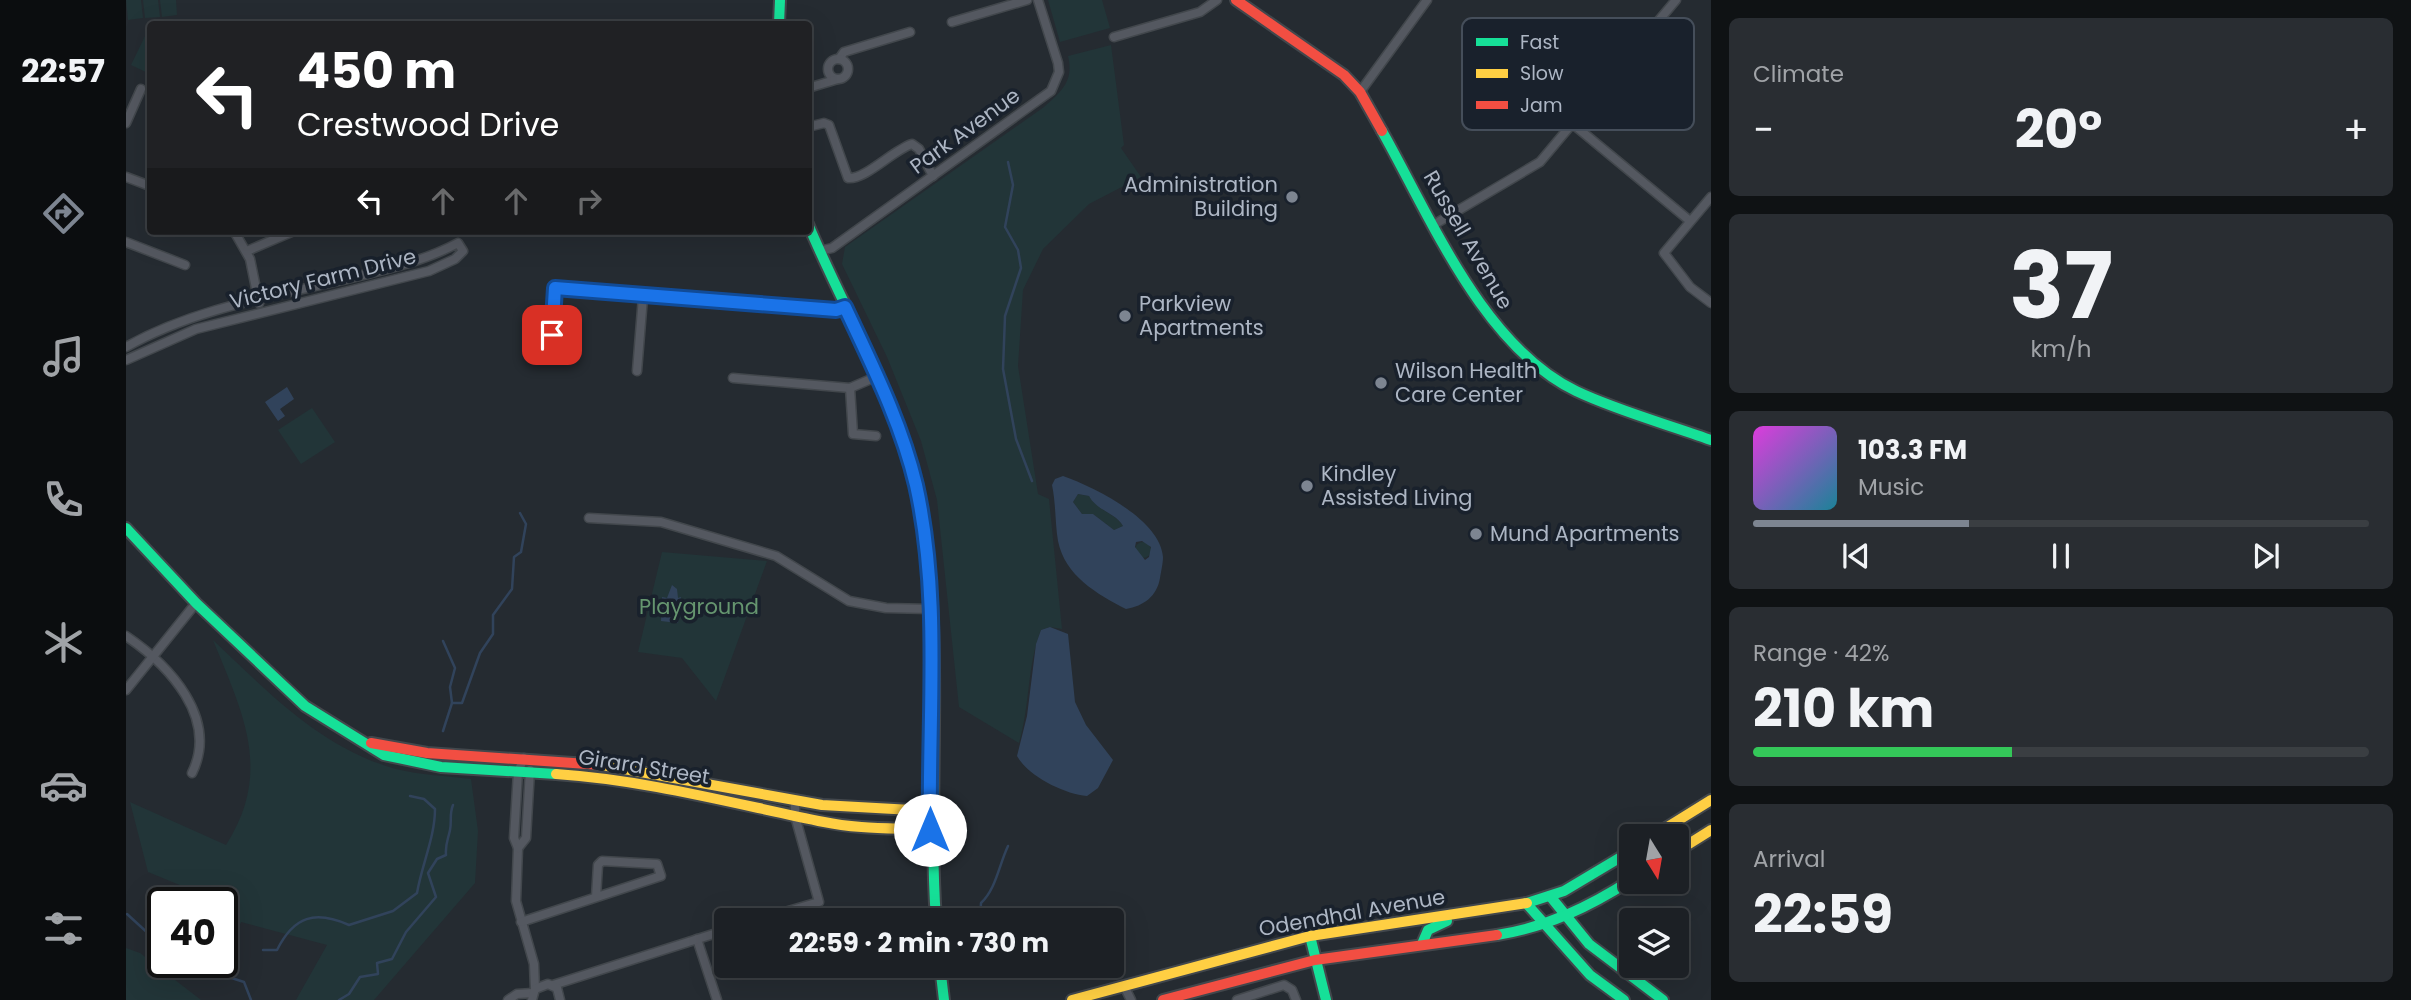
<!DOCTYPE html>
<html lang="en">
<head>
<meta charset="utf-8">
<style>
  body { margin:0; font-family:Poppins,sans-serif; background:#292d32; color:#f1f3f6; height:100vh; display:flex; flex-direction:column; font-size:26px; white-space:nowrap }
  * { box-sizing:border-box; margin:0 }
  p { font-size:23px; color:#a0a3a7 }
  .icon { flex:none; width:38px; height:38px; fill:none; stroke:currentColor; stroke-width:2; stroke-linecap:round; stroke-linejoin:round }
  .map { position:relative; flex:1; overflow:hidden }
  .panel { display:flex; flex-direction:column; gap:18px; padding:18px; background:#0f1214; width:700px }
  .panel>* { flex:none }
  .guide { position:absolute; left:21px; top:21px; width:665px; height:214px; border-radius:7px; box-shadow:0 7px 28px #0002,0 0 0 2px #3a3e42; background:#202124; color:#fff; overflow:hidden }
  .needle { width:46px; rotate:169deg }
  .buttons { position:absolute; left:1493px; top:824px; display:grid; gap:14px }
  .buttons a { display:grid; place-items:center; width:70px; height:70px; border-radius:7px; background:#1c2025; box-shadow:0 7px 28px #0002,0 0 0 2px #3a3e42; font-size:35px }
  .speed { position:absolute; left:21px; top:887px; display:flex; gap:14px; font-size:35px; font-weight:700; text-align:center }
  .speed>* { display:grid; place-content:center; width:91px; height:91px; border-radius:50%; background:#1c2025; box-shadow:0 7px 28px #0002,0 0 0 2px #3a3e42; line-height:1 }
  .speed .limit { border:4px solid #111; border-radius:10px; background:#fff; color:#111 }
  .pin { position:absolute; display:grid; place-items:center; width:60px; height:60px; color:#fff; margin:-30px; border-radius:14px; box-shadow:0 4px 10px #0006 }
  .me { position:absolute; width:77px; margin:-38px; rotate:0deg; stroke-linejoin:round; filter:drop-shadow(0 0 5px #0008) }
  .turn { display:flex; align-items:center; gap:24px; height:147px; padding:0 35px; font-size:32px }
  .turn .icon { width:91px; height:91px; stroke-width:2.5 }
  .turn b { display:block; font-size:49px; line-height:60px }
  .lanes { display:flex; align-items:center; height:66px; padding:0 35px; background:#0003; justify-content:center; gap:35px; direction:ltr }
  .lanes .off { opacity:.35 }
  .big { font-size:52px; font-weight:700; line-height:1.1 }
  .panel .tile { flex:1; display:flex; flex-direction:column; justify-content:center; gap:10px; min-width:0; padding:0 24px; border-radius:10px; background:#292d32 }
  .panel .dial { align-items:center; gap:0 }
  .dial b { font-size:91px; line-height:1 }
  .song { display:flex; align-items:center; gap:21px }
  .cover { width:84px; height:84px; border-radius:10px; background:linear-gradient(135deg,hsl(300 70% 55%),hsl(190 70% 35%)) }
  .played { height:7px; border-radius:4px; background:linear-gradient(90deg,#7d8591 35%,#3a3e42 35%) }
  .keys { display:flex; justify-content:space-around; direction:ltr }
  .heat { display:flex; justify-content:space-between; align-items:center; font-size:38px; direction:ltr }
  .charge { height:10px; border-radius:5px; background:linear-gradient(90deg,#34c759 42%,#3a3e42 0) }
  .trip { position:absolute; left:588px; top:908px; width:410px; height:70px; border-radius:7px; background:#1c2025; box-shadow:0 7px 28px #0002,0 0 0 2px #3a3e42; font-weight:700; line-height:70px; text-align:center }
  main { display:flex; flex:1; min-height:0 }
  .dock { display:flex; flex-direction:column; width:126px; justify-content:space-around; align-items:center; background:#0b0d0f; color:#a0a3a7 }
  .dock .icon { width:49px; height:49px }
  .dock .on { color:#7d8591 }
  .dock b { font-size:32px; color:#f1f3f6 }
  .map>svg:first-child { display:block }
  .green { fill:#223538 }
  .water { fill:#31435b; fill-rule:evenodd }
  .lines { fill:none; stroke-linecap:round; stroke-linejoin:round }
  .stream { stroke:#31435b; stroke-width:2.5 }
  .street-casing { stroke:#42474c; stroke-width:11 }
  .fast-casing { stroke:#42474c; stroke-width:14 }
  .slow-casing { stroke:#42474c; stroke-width:14 }
  .jam-casing { stroke:#42474c; stroke-width:14 }
  .street { stroke:#545860; stroke-width:8 }
  .fast { stroke:#16e098; stroke-width:10 }
  .slow { stroke:#ffcf43; stroke-width:10 }
  .jam { stroke:#f24e42; stroke-width:10 }
  .route-casing { stroke:#114b97; stroke-width:18 }
  .route { stroke:#1a73e8; stroke-width:12 }
  .poi-dot { fill:#7d8591; stroke:#19212c; stroke-width:2.5 }
  .labels { text-anchor:middle; stroke-width:7; stroke-linejoin:round; paint-order:stroke }
  .street-label { font-size:21px; fill:#adb6c4; stroke:#19212c }
  .poi-label { font-size:21px; fill:#adb6c4; stroke:#19212c; text-anchor:start }
  .park-label { font-size:21px; fill:#65956f; stroke:#19212c }
  .key { fill:#19212c; stroke:#454e5a; stroke-width:2 }
  .key-label { font-size:19px; fill:#adb6c4 }
</style>
</head>
<body>
<main>
<nav class="dock">
<b>22:57</b>
<svg class="icon on" aria-label="directions" viewBox="0 0 24 24"><path d="M12 3l9 9-9 9-9-9zM9 14v-3h6M13 9l2 2-2 2"/></svg>
<svg class="icon" aria-label="music" viewBox="0 0 24 24"><path d="M9 18V5l10-2v13"/><circle cx="6" cy="18" r="3"/><circle cx="16" cy="16" r="3"/></svg>
<svg class="icon" aria-label="phone" viewBox="0 0 24 24"><path d="M5 4h4l2 5-3 2q2 4 5 5l2-3 5 2v4C11 20 4 13 5 4z"/></svg>
<svg class="icon" aria-label="climate" viewBox="0 0 24 24"><path d="M12 3v18M4 7l16 10M4 17L20 7"/></svg>
<svg class="icon" aria-label="car" viewBox="0 0 24 24"><path d="M5 17H2v-5l4-1 3-4h7l3 4 3 1v5h-3M9 17h6M6 11h13"/><circle cx="7" cy="17" r="2"/><circle cx="17" cy="17" r="2"/></svg>
<svg class="icon" aria-label="filters" viewBox="0 0 24 24"><path d="M4 7h16M4 17h16"/><circle cx="9" cy="7" r="2"/><circle cx="15" cy="17" r="2"/></svg>
</nav>
<div class="map">
<svg width="1585" height="1000" viewBox="0 0 1585 1000">
  <rect width="100%" height="100%" fill="#252b31"/>
  <!-- green -->
  <g class="green">
    <path d="M 0,0 L 15,0 L 17,18 L 2,20 Z"/>
    <path d="M 17,0 L 32,0 L 34,17 L 19,18 Z"/>
    <path d="M 34,0 L 50,0 L 51,15 L 36,17 Z"/>
    <path d="M 922,0 L 976,0 L 984,28 L 934,42 Z"/>
    <path d="M 23,28 L 24,29 L 24,74 L 5,65 Z"/>
    <path d="M 985,45 L 998,145 L 995,148 L 1015,177 L 963,204 L 917,249 L 897,290 L 892,366 L 912,494 L 923,499 L 936,629 L 924,627 L 915,630 C 901,665 904,706 893,743 L 833,707 L 811,500 L 795,441 L 761,357 L 716,264 L 719,247 L 918,107 C 936,91 948,81 942,56 Z"/>
    <path d="M 186,408 L 209,442 L 175,464 L 152,430 Z"/>
    <path d="M 952,494 L 963,496 C 972,511 989,513 997,526 L 988,530 L 967,514 L 956,514 L 947,502 Z"/>
    <circle cx="1017" cy="550" r="8"/>
    <path d="M 536,552 L 641,561 L 590,701 L 556,658 L 512,652 Z"/>
    <path d="M 87,640 C 142,692 195,748 270,769 C 294,775 321,776 345,779 L 352,831 L 349,883 L 248,1000 L 170,1000 L 201,945 L 115,922 L 101,956 L 96,955 L 96,903 L 77,903 L 78,895 L 22,872 L 4,802 L 100,845 C 147,771 117,714 87,640 Z"/>
    <path d="M 0,948 L 14,953 L 75,1000 L 0,1000 Z"/>
  </g>
  <!-- water -->
  <g class="water">
    <path d="M 161,387 L 168,399 L 154,409 L 159,416 L 152,421 L 139,402 Z"/>
    <path d="M 937,476 C 968,487 1034,519 1037,557 C 1037,563 1035,572 1034,578 C 1031,596 1018,606 1000,609 C 971,594 939,576 932,541 C 929,523 930,504 926,485 L 929,479 ZM 952,494 L 963,496 C 971,511 990,513 997,526 L 988,530 L 967,514 L 956,514 L 947,502 ZM 1016,541 L 1025,547 L 1023,557 L 1019,560 L 1009,547 L 1010,542 Z"/>
    <path d="M 546,585 L 551,589 L 552,598 L 555,597 L 552,623 L 535,621 L 536,597 L 541,598 Z"/>
    <path d="M 924,627 L 942,634 L 949,702 L 960,725 L 987,760 L 972,788 L 961,796 C 938,794 902,776 891,756 L 901,716 L 910,644 L 915,630 Z"/>
    <path d="M 39,892 L 48,903 L 37,903 L 37,923 L 26,916 L 22,904 Z"/>
  </g>
  <g class="lines">
    <!-- stream -->
    <g class="stream">
      <path d="M 882,162 L 887,185 L 879,227 L 892,250 L 895,268 L 879,316 L 877,369 L 890,439 L 906,481"/>
      <path d="M 317,641 L 329,668 L 324,687 L 326,703"/>
      <path d="M 317,731 L 326,703 L 336,703 L 354,653 L 367,634 L 367,615 L 386,589 L 388,557 L 395,552 L 400,524 L 394,513"/>
      <path d="M 1,914 L 37,947"/>
      <path d="M 854,920 L 855,903 C 870,889 873,865 882,846"/>
      <path d="M 137,950 L 151,950 C 168,916 189,910 223,925 L 267,911 L 291,893 C 296,864 309,837 309,809 L 298,799 L 284,796"/>
      <path d="M 82,962 L 90,973 L 118,982 L 125,1000"/>
      <path d="M 866,966 L 868,970"/>
      <path d="M 213,1000 L 223,994 L 234,977 L 252,974 L 251,963 L 266,959 L 280,932 L 310,897 L 302,873 L 311,859 L 320,855 C 319,844 322,840 324,830 C 326,821 323,815 327,805"/>
    </g>
    <!-- street casing -->
    <g class="street-casing">
      <g id="street">
        <path d="M 826,22 L 901,0"/>
        <path d="M 988,37 L 1074,12 L 1091,0"/>
        <path d="M 713,59 L 718,52 L 784,32"/>
        <circle cx="712" cy="69" r="10"/>
        <path d="M 682,88 L 712,79"/>
        <path d="M 1234,92 L 1301,0"/>
        <path d="M 0,123 L 15,89"/>
        <path d="M 1448,125 L 1564,221"/>
        <path d="M 682,127 L 698,123 L 703,125 L 722,178 C 739,180 767,150 786,144 L 793,149 L 807,176"/>
        <path d="M 0,177 L 24,186"/>
        <path d="M 1585,197 L 1538,253 L 1564,287 L 1585,303"/>
        <path d="M 1309,224 L 1414,162 L 1550,0"/>
        <path d="M 108,231 L 124,259 L 133,303"/>
        <path d="M 0,242 L 59,265"/>
        <path d="M 121,251 L 168,231"/>
        <path d="M 693,251 L 706,248 L 925,91 L 933,72 L 932,63 L 912,0"/>
        <path d="M 0,347 C 69,308 149,296 225,278 C 262,269 298,261 332,243 L 337,251 L 329,259 L 303,271 L 70,329 L 0,360"/>
        <path d="M 424,359 L 429,288 L 710,310 L 719,307"/>
        <path d="M 511,371 L 517,297"/>
        <path d="M 607,378 L 724,388 L 752,376"/>
        <path d="M 724,388 L 727,434 L 750,436"/>
        <path d="M 463,518 L 535,522 L 650,556 L 723,601 L 760,608 L 804,609"/>
        <path d="M 0,636 C 43,665 93,718 66,773"/>
        <path d="M 0,690 L 70,603"/>
        <path d="M 398,758 L 392,772 L 388,838 L 392,848 L 390,901 L 408,964 L 409,989"/>
        <path d="M 392,848 L 400,838 L 404,770"/>
        <path d="M 632,920 L 693,902 L 669,816 L 669,800"/>
        <path d="M 395,922 L 535,876 L 531,864 L 476,861 L 472,865 L 470,897"/>
        <path d="M 571,939 L 591,1000"/>
        <path d="M 427,985 L 600,930"/>
        <path d="M 998,986 L 1005,1000"/>
        <path d="M 382,1000 L 391,994 L 407,993"/>
        <path d="M 406,1000 L 409,989 L 422,984 L 431,988 L 434,1000"/>
        <path d="M 1111,1000 L 1158,985 L 1166,990 L 1170,1000"/>
      </g>
    </g>
    <!-- fast casing -->
    <g class="fast-casing">
      <g id="fast">
        <path d="M 653,24 L 654,0"/>
        <path d="M 1256,131 C 1305,218 1357,346 1450,391 C 1492,411 1541,424 1585,440"/>
        <path d="M 682,224 C 718,310 769,393 790,484 C 822,626 800,776 810,920"/>
        <path d="M 0,528 L 70,603 L 179,706 L 258,755 L 315,767 L 430,774"/>
        <path d="M 1424,896 L 1463,944 L 1537,1000"/>
        <path d="M 1400,903 L 1464,975 L 1498,1000"/>
        <path d="M 1401,903 L 1438,891 L 1505,851"/>
        <path d="M 1371,935 C 1421,927 1463,907 1505,880"/>
        <path d="M 1184,936 L 1200,1000"/>
        <path d="M 1296,944 L 1302,930 L 1321,921"/>
        <path d="M 814,966 L 818,1000"/>
      </g>
    </g>
    <!-- slow casing -->
    <g class="slow-casing">
      <g id="slow">
        <path d="M 476,765 L 696,805 L 804,811"/>
        <path d="M 430,774 C 521,780 609,804 698,822 C 731,829 769,828 804,830"/>
        <path d="M 1527,836 L 1585,800"/>
        <path d="M 1550,852 L 1585,830"/>
        <path d="M 946,1000 L 1184,936 L 1401,903"/>
      </g>
    </g>
    <!-- jam casing -->
    <g class="jam-casing">
      <g id="jam">
        <path d="M 1110,0 L 1218,75 L 1234,92 L 1256,131"/>
        <path d="M 245,743 L 301,753 L 476,765"/>
        <path d="M 1037,1000 L 1189,960 L 1371,935"/>
      </g>
    </g>
    <!-- street -->
    <use href="#street" class="street"/>
    <!-- fast -->
    <use href="#fast" class="fast"/>
    <!-- slow -->
    <use href="#slow" class="slow"/>
    <!-- jam -->
    <use href="#jam" class="jam"/>
  </g>
  <g class="lines">
    <!-- route casing -->
    <g class="route-casing">
      <path id="route" d="M 426,335 L 429,288 L 710,310 L 719,307 C 746,365 775,422 790,485 C 815,597 802,716 804,830"/>
    </g>
    <!-- route -->
    <use href="#route" class="route"/>
  </g>
  <!-- markers -->
  <g class="poi-dot">
    <circle cx="1166" cy="197" r="7"/>
    <circle cx="999" cy="316" r="7"/>
    <circle cx="1255" cy="383" r="7"/>
    <circle cx="1181" cy="486" r="7"/>
    <circle cx="1350" cy="534" r="7"/>
  </g>
  <g class="labels">
    <!-- street labels -->
    <g class="street-label">
      <text transform="translate(839 131) rotate(-36)" y="7">Park Avenue</text>
      <text transform="translate(1342 240) rotate(60)" y="7">Russell Avenue</text>
      <text transform="translate(197 279) rotate(-14)" y="7">Victory Farm Drive</text>
      <text transform="translate(518 767) rotate(9)" y="7">Girard Street</text>
      <text transform="translate(1226 913) rotate(-10)" y="7">Odendhal Avenue</text>
    </g>
    <!-- poi labels -->
    <g class="poi-label">
      <text x="1152" y="192" text-anchor="end">Administration<tspan x="1152" dy="24">Building</tspan></text>
      <text x="1013" y="311">Parkview<tspan x="1013" dy="24">Apartments</tspan></text>
      <text x="1269" y="378">Wilson Health<tspan x="1269" dy="24">Care Center</tspan></text>
      <text x="1195" y="481">Kindley<tspan x="1195" dy="24">Assisted Living</tspan></text>
      <text x="1364" y="541">Mund Apartments</text>
    </g>
    <!-- park labels -->
    <g class="park-label">
      <text x="573" y="614">Playground</text>
    </g>
  </g>
  <!-- legend -->
  <rect x="1336" y="18" width="232" height="112" rx="10" class="key"/>
  <rect x="1350" y="38" width="32" height="8" fill="#16e098"/>
  <rect x="1350" y="69" width="32" height="9" fill="#ffcf43"/>
  <rect x="1350" y="101" width="32" height="8" fill="#f24e42"/>
  <g class="key-label">
    <text x="1394" y="49">Fast</text>
    <text x="1394" y="80">Slow</text>
    <text x="1394" y="112">Jam</text>
  </g>
</svg>
<div class="buttons">
<a><svg class="needle" viewBox="-14 -14 28 28"><path d="M0-13l5 13h-10z" fill="#e53935"/><path d="M0 13l5-13h-10z" fill="#a0a3a7"/></svg></a>
<a><svg class="icon" aria-label="layers" viewBox="0 0 24 24"><path d="M12 4l9 5-9 5-9-5zM3 14l9 5 9-5"/></svg></a>
</div>
<div class="speed"><div class="limit">40</div></div>
<div class="pin" style="left:426px;top:335px;background:#d93025"><svg class="icon" aria-label="arrive" viewBox="0 0 24 24"><path d="M6 21V4h12l-3 4 3 4H6"/></svg></div>
<svg class="me" style="left:804px;top:830px" viewBox="-20 -20 40 40"><circle r="19" fill="#fff"/><path d="M0-13L10 11 0 6-10 11z" fill="#1a73e8"/></svg>
<div class="trip">22:59 · 2 min · 730 m</div>
<div class="guide">
<div class="turn"><svg class="icon" aria-label="left" viewBox="0 0 24 24"><path d="M17 20v-9H6M10 6l-5 5 5 5"/></svg><div><b>450 m</b>Crestwood Drive</div></div>
<div class="lanes"><svg class="icon" aria-label="left" viewBox="0 0 24 24"><path d="M17 20v-9H6M10 6l-5 5 5 5"/></svg><svg class="icon off" aria-label="ahead" viewBox="0 0 24 24"><path d="M12 20V5M6 11l6-6 6 6"/></svg><svg class="icon off" aria-label="ahead" viewBox="0 0 24 24"><path d="M12 20V5M6 11l6-6 6 6"/></svg><svg class="icon off" aria-label="right" viewBox="0 0 24 24"><path d="M7 20v-9h11M14 6l5 5-5 5"/></svg></div>
</div>
</div>
<section class="panel">
<div class="tile"><p>Climate</p>
<div class="heat"><a>−</a><b class="big">20°</b><a>+</a></div>
</div>
<div class="tile dial"><b>37</b><p>km/h</p></div>
<div class="tile">
<div class="song"><i class="cover"></i><div><b>103.3 FM</b><p>Music</p></div></div>
<div class="played"></div>
<div class="keys"><svg class="icon" aria-label="previous" viewBox="0 0 24 24"><path d="M18 5L8 12l10 7zM5 5v14"/></svg><svg class="icon" aria-label="pause" viewBox="0 0 24 24"><path d="M8 5v14M16 5v14"/></svg><svg class="icon" aria-label="next" viewBox="0 0 24 24"><path d="M6 5l10 7-10 7zM19 5v14"/></svg></div>
</div>
<div class="tile"><p>Range · 42%</p><b class="big">210 km</b><div class="charge"></div></div>
<div class="tile"><p>Arrival</p><b class="big">22:59</b></div>
</section>
</main>
</body>
</html>
